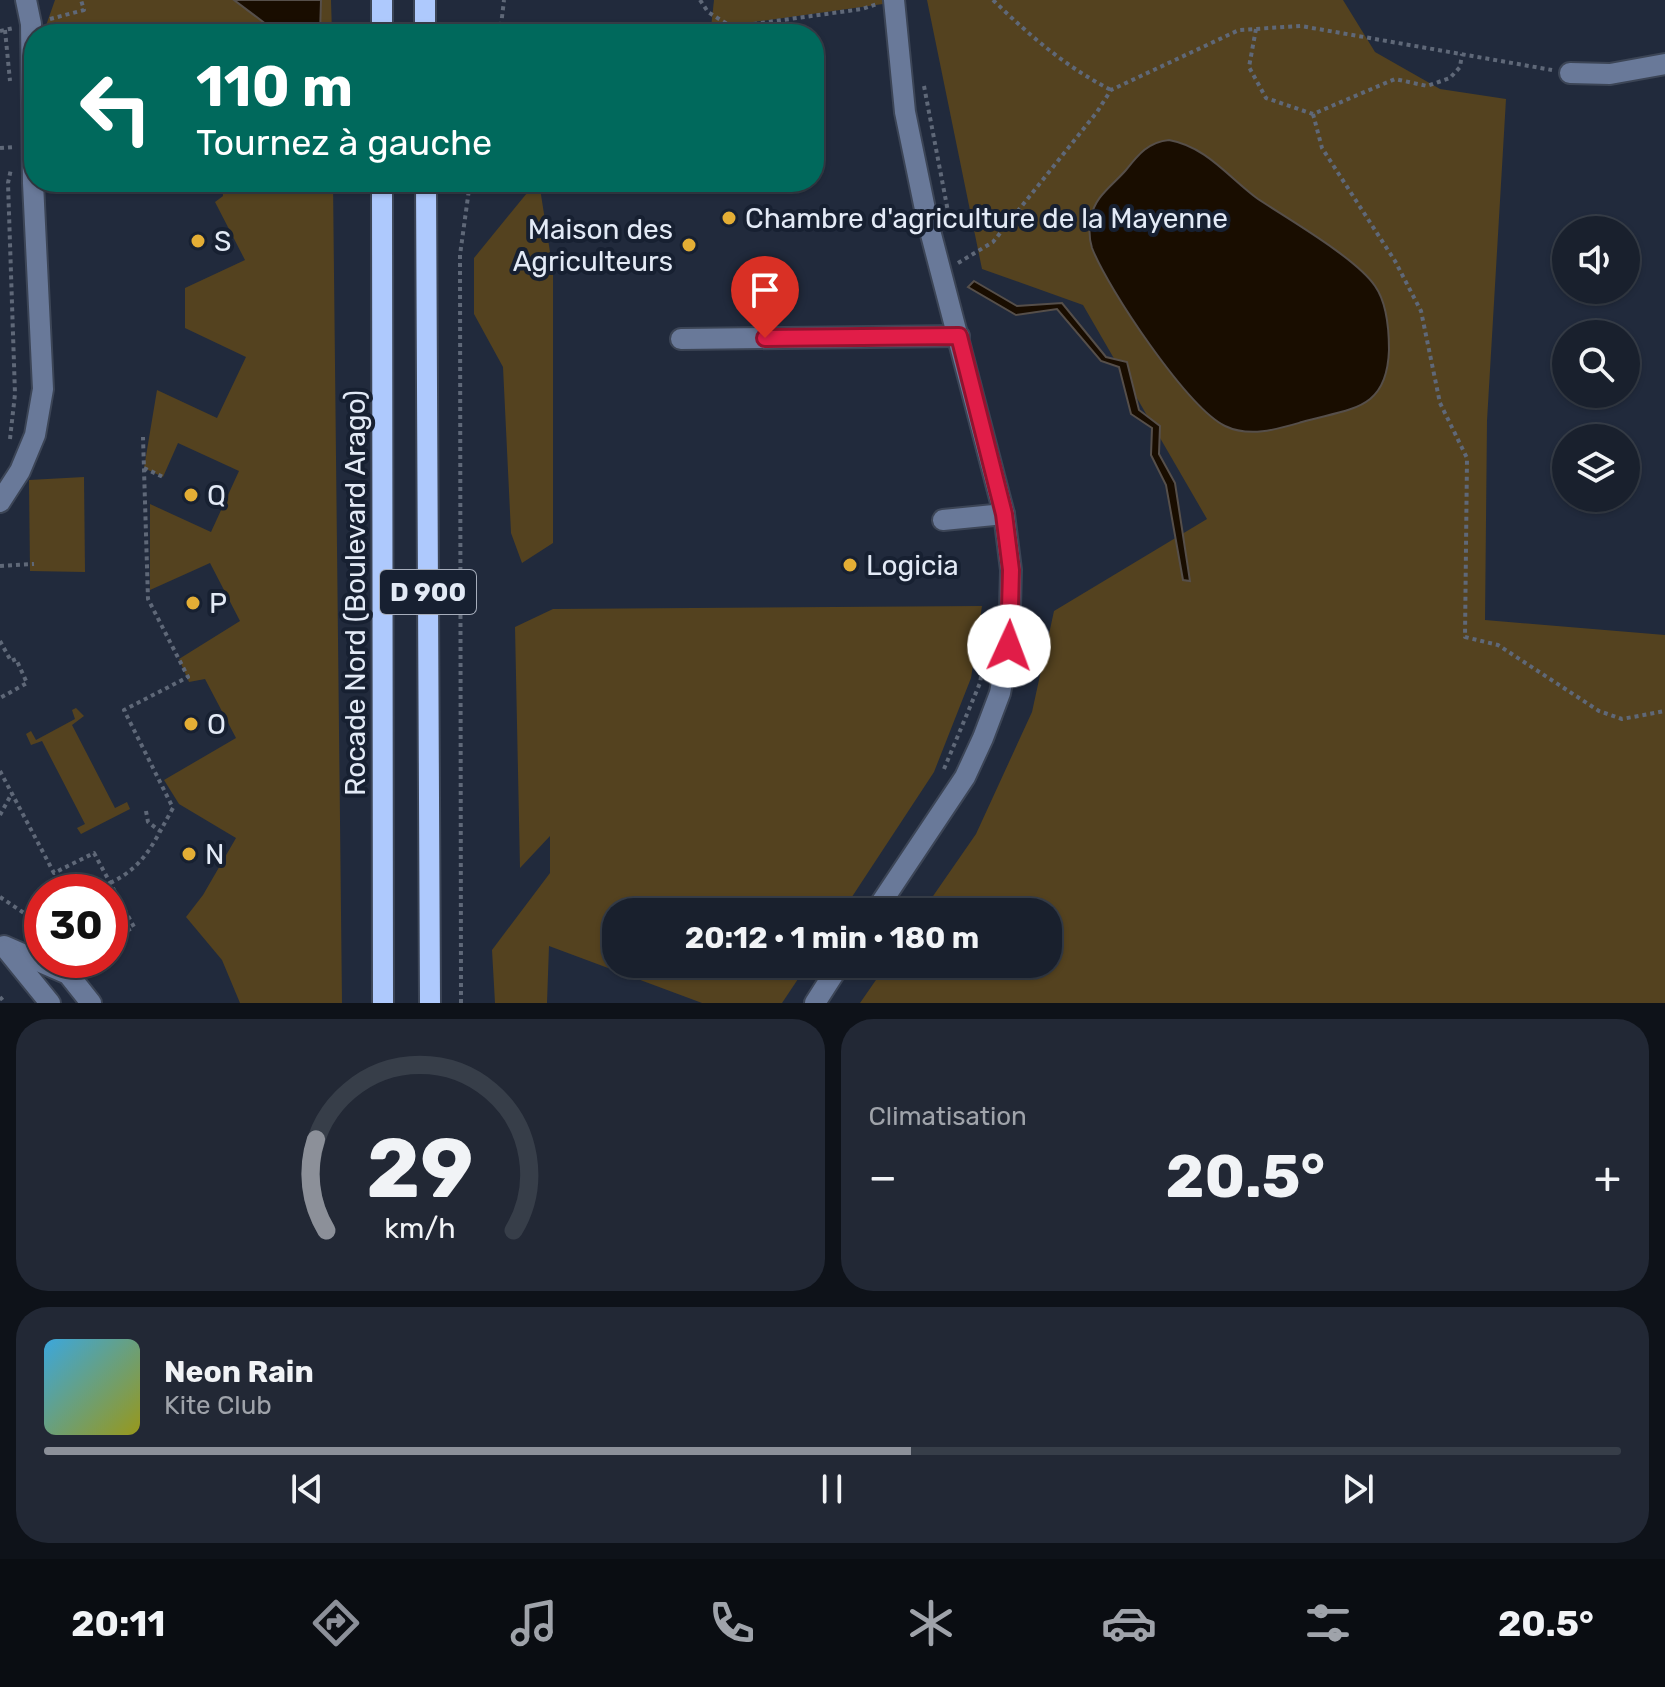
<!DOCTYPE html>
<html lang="fr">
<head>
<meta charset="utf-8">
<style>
  body { margin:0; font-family:Rubik,sans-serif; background:#222835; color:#f1f3f6; height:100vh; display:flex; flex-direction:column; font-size:30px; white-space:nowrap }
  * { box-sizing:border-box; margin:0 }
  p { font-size:26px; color:#9fa3aa }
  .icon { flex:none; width:44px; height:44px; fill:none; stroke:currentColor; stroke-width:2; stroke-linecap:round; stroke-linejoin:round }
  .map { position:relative; height:1003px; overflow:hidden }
  .details { display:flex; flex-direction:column; gap:16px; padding:16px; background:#0e1219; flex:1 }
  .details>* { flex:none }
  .guide { position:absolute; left:24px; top:24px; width:800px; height:168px; border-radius:32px; box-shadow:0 2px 6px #0004,0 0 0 2px #373e49; background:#00695c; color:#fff; overflow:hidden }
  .controls { position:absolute; left:1552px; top:216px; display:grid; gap:16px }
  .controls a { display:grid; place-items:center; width:88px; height:88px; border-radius:50%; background:#19202d; box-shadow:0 2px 6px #0004,0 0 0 2px #373e49; font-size:40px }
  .speed { position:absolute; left:24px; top:874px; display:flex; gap:16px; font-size:40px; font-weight:700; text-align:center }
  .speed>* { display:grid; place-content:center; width:104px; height:104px; border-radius:50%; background:#19202d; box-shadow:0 2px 6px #0004,0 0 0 2px #373e49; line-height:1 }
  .speed .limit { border:12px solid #d22; background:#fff; color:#111 }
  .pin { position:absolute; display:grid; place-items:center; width:68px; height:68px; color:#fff; margin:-82px -34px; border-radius:50% 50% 50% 0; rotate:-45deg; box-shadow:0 0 8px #0007 }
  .pin .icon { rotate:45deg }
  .me { position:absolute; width:88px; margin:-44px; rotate:2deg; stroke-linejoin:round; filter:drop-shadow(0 0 6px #0008) }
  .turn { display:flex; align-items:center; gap:28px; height:168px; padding:0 40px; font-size:36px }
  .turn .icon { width:104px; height:104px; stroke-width:2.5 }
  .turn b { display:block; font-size:56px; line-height:68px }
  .big { font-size:60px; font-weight:700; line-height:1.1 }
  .details .card { flex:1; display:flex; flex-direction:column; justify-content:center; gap:12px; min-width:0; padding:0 28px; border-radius:32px; background:#222835 }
  .details .dial { align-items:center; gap:0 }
  .dial svg { height:208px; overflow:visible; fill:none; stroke:#373e49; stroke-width:7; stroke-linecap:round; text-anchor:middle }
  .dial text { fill:#f1f3f6; stroke:none }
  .song { display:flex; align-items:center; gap:24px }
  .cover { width:96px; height:96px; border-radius:12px; background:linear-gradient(135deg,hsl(200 70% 55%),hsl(60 70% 35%)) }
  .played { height:8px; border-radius:4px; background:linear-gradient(90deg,#8c9099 55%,#373e49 55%) }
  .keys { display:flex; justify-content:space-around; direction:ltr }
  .heat { display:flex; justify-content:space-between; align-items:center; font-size:44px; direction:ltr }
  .details .tiles { flex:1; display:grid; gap:16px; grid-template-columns:1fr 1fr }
  .card:last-child { grid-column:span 2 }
  .trip { position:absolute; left:602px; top:898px; width:460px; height:80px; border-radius:32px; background:#19202d; box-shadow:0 2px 6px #0004,0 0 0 2px #373e49; font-weight:700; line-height:80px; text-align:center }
  .tab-bar { display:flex; height:128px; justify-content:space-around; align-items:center; background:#0a0d12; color:#9fa3aa }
  .tab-bar .icon { width:56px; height:56px }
  .tab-bar .current { color:#8c9099 }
  .tab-bar b { font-size:36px; color:#f1f3f6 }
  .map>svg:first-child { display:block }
  .green { fill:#54421f }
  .water { fill:#190d00; stroke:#564f4a; stroke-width:2 }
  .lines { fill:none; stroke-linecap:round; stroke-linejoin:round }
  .minor-casing { stroke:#3c4556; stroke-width:24 }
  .major-casing { stroke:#3c4556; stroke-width:24 }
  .path { stroke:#5f6878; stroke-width:4; stroke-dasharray:4 4; stroke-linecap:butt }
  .minor { stroke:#697999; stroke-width:20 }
  .major { stroke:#aec9fd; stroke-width:20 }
  .route-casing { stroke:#92132f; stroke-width:20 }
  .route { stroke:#e11d48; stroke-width:14 }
  .poi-dot { fill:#e4ae35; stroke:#172031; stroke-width:3 }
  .labels { text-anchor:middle; stroke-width:8; stroke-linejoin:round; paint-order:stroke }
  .shield { fill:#172031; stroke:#a6adbb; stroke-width:2 }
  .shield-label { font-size:26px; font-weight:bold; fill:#e3eaf6 }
  .poi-label { font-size:28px; fill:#e3eaf6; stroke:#172031; text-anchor:start }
  .street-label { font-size:28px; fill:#e3eaf6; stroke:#172031 }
</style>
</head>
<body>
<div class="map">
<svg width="1665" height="1003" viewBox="0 0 1665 1003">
  <rect width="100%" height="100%" fill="#212a3c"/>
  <!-- green -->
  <g class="green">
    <path d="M 55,0 L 331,0 L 332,34 L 216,34 L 215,28 L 43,34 Z"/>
    <path d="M 714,0 L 883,0 L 883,4 L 711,28 Z"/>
    <path d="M 927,0 L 1343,0 L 1375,52 L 1440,89 L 1506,99 L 1487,421 L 1485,620 L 1665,635 L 1665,1003 L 860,1003 L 887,964 L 1048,964 L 1048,912 L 922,912 L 976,834 L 1032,712 L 1054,611 L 1207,519 L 1083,305 L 982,269 Z"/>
    <path d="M 222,182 L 333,182 L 342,1003 L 240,1003 L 222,960 L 186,917 L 203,895 L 236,838 L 179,804 L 164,780 L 236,738 L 205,679 L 189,682 L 179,659 L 240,621 L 210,563 L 150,590 L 150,504 L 211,532 L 239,471 L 178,443 L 163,477 L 144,468 L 157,390 L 217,418 L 246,357 L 185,328 L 185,288 L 245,260 L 215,202 L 223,196 Z"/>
    <path d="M 536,182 L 539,182 L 553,271 L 553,543 L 522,563 L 511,533 L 503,367 L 474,314 L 474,258 Z"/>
    <path d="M 84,477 L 85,572 L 30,571 L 29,480 Z"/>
    <path d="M 982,606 L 971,678 L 934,772 L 842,912 L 616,912 L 616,964 L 808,964 L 782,1003 L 702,1003 L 549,946 L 547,1003 L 495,1003 L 492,950 L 550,873 L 550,836 L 520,868 L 515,627 L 553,609 Z"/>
    <path d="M 76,708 L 84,716 L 72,725 L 115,808 L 127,802 L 130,809 L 81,834 L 77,828 L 85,824 L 42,741 L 31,745 L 26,734 L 31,731 L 36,740 L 75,719 L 72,710 Z"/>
  </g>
  <!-- water -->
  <g class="water">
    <path d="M 234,0 L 321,0 L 320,34 L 279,34 Z"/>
    <path d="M 1169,140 C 1207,147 1228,177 1258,199 C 1288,219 1356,258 1375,286 C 1387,303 1389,330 1389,350 C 1387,411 1351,408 1302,422 C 1278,429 1250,438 1225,426 C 1187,407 1108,289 1092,248 C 1089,239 1089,228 1091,218 C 1094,197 1112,186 1126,170 C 1138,155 1148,142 1169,140 Z"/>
    <path d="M 974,281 L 1017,306 L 1062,303 L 1106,357 L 1127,362 L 1139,410 L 1160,426 L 1159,454 L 1175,483 L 1190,581 L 1183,580 L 1166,485 L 1151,455 L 1152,428 L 1131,414 L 1119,367 L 1101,361 L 1057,309 L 1016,315 L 968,287 Z"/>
  </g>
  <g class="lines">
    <!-- minor casing -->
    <g class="minor-casing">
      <g id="minor">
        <path d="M 1570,73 L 1610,74 L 1665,64"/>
        <path d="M 681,339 L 959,336"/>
        <path d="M 0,502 L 20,471 L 35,435 L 43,389 L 33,183 L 31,24 L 26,0"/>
        <path d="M 943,520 L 1004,514"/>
        <path d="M 875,912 L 965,777 L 983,738 L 1000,693 L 1009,646 L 1011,570 L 1004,514 L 927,219 L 905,112 L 894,0"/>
        <path d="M 4,946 L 68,974 L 91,1003"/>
        <path d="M 7,950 L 50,1003"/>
        <path d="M 815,1003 L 840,964"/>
      </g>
    </g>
    <!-- major casing -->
    <g class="major-casing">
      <g id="major">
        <path d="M 382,0 L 382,34"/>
        <path d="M 425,0 L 425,34"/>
        <path d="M 382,182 L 383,1003"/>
        <path d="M 426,182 L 430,1003"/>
      </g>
    </g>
    <!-- path -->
    <g class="path">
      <path d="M 700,0 L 708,12 L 732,27 L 862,9 L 877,4"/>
      <path d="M 993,0 C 1030,36 1066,67 1111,90"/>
      <path d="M 50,19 L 84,10 L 81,0"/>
      <path d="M 1256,29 L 1249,67 L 1266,98 L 1313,114 L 1395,79 L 1427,86 L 1450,78 L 1460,67 L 1462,54"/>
      <path d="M 5,30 L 10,81"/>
      <path d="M 0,31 L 14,28"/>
      <path d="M 500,34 L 504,0"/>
      <path d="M 924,86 L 950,222"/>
      <path d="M 1313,114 L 1322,148 L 1395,261 L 1421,311 L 1440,403 L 1467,458 L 1465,637 L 1498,645 L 1599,711 L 1622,719 L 1665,711"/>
      <path d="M 0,148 L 14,147"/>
      <path d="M 958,263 L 993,242 L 1097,112 L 1111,90 L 1239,30 L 1301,26 L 1552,70"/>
      <path d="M 10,439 L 15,394 L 8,183 L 11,169"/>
      <path d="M 144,468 L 163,477"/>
      <path d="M 0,566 L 34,564"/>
      <path d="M 0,641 L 11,661 L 16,659 L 27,683 L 0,698"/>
      <path d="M 944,769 L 980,683 L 988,634"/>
      <path d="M 0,771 L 54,873 L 94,853 L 134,927 L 110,940"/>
      <path d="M 146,811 L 148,822 L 160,831"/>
      <path d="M 0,815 L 12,793"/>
      <path d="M 110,883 C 146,866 154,841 173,808 L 124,710 L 188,677 L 148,599 L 143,437"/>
      <path d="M 0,897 L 42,925"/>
      <path d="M 0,997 L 5,1003"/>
      <path d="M 461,1003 L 460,255 L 470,182"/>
    </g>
    <!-- minor -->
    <use href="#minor" class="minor"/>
    <!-- major -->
    <use href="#major" class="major"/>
  </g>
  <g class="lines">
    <!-- route casing -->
    <g class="route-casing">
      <path id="route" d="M 765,338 L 959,336 L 1004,514 L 1011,570 L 1009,646"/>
    </g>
    <!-- route -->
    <use href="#route" class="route"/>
  </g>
  <!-- markers -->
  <g class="poi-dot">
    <circle cx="729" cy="218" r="8"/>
    <circle cx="198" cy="241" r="8"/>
    <circle cx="689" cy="245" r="8"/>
    <circle cx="191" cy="495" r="8"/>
    <circle cx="850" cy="565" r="8"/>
    <circle cx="193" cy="603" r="8"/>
    <circle cx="191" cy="724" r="8"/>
    <circle cx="189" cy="854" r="8"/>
  </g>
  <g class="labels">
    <!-- shield labels -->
    <rect class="shield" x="380" y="570" width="96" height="44" rx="6"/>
    <g class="shield-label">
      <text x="428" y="601">D 900</text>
    </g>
    <!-- poi labels -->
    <g class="poi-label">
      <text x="745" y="228">Chambre d'agriculture de la Mayenne</text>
      <text x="673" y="239" text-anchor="end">Maison des<tspan x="673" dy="32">Agriculteurs</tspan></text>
      <text x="214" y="251">S</text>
      <text x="207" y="505">Q</text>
      <text x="866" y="575">Logicia</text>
      <text x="209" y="613">P</text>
      <text x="207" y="734">O</text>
      <text x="205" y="864">N</text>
    </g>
    <!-- street labels -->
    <g class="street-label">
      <text transform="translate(355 593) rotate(-90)" y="10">Rocade Nord (Boulevard Arago)</text>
    </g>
  </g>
</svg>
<div class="controls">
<a><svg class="icon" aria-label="sound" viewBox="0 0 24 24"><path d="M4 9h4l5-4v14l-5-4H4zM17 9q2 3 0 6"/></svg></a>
<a><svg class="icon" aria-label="search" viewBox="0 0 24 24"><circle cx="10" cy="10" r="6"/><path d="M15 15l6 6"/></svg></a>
<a><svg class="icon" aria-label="layers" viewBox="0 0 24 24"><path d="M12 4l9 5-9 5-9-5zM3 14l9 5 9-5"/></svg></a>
</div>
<div class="speed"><div class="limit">30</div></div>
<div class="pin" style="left:765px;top:338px;background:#d93025"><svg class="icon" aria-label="arrive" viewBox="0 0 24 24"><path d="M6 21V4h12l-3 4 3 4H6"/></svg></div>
<svg class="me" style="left:1009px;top:646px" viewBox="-20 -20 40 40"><circle r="19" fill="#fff"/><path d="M0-13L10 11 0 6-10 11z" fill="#e11d48"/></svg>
<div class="trip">20:12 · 1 min · 180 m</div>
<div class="guide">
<div class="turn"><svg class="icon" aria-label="left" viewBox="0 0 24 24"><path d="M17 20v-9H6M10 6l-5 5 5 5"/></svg><div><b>110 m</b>Tournez à gauche</div></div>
</div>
</div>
<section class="details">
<div class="tiles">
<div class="card dial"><svg viewBox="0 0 100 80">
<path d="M14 69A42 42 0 1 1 86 69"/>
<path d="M14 69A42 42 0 0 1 10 34" stroke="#8c9099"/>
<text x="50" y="56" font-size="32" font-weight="700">29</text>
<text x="50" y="72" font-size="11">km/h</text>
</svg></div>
<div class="card"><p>Climatisation</p>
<div class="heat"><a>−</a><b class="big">20.5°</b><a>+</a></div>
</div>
<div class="card">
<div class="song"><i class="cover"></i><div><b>Neon Rain</b><p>Kite Club</p></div></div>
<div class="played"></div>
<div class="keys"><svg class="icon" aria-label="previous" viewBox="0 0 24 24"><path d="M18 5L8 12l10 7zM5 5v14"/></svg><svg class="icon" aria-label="pause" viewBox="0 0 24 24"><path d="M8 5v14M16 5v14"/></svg><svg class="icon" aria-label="next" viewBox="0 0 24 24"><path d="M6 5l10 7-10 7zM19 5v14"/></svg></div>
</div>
</div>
</section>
<nav class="tab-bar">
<b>20:11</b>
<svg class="icon current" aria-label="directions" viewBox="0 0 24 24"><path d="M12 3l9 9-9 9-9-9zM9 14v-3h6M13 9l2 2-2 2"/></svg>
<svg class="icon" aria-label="music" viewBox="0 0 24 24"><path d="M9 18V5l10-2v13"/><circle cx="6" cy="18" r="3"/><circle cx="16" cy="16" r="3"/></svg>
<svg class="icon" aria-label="phone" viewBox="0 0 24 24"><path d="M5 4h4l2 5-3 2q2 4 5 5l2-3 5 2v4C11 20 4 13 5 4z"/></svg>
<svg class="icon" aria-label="climate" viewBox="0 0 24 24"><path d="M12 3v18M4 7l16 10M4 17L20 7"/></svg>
<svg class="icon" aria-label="car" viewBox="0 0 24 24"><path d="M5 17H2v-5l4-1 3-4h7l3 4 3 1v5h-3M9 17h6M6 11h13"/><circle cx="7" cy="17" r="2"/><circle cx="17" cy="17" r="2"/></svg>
<svg class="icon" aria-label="filters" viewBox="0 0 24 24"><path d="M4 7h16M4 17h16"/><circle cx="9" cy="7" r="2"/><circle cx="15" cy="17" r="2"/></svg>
<b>20.5°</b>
</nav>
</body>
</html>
